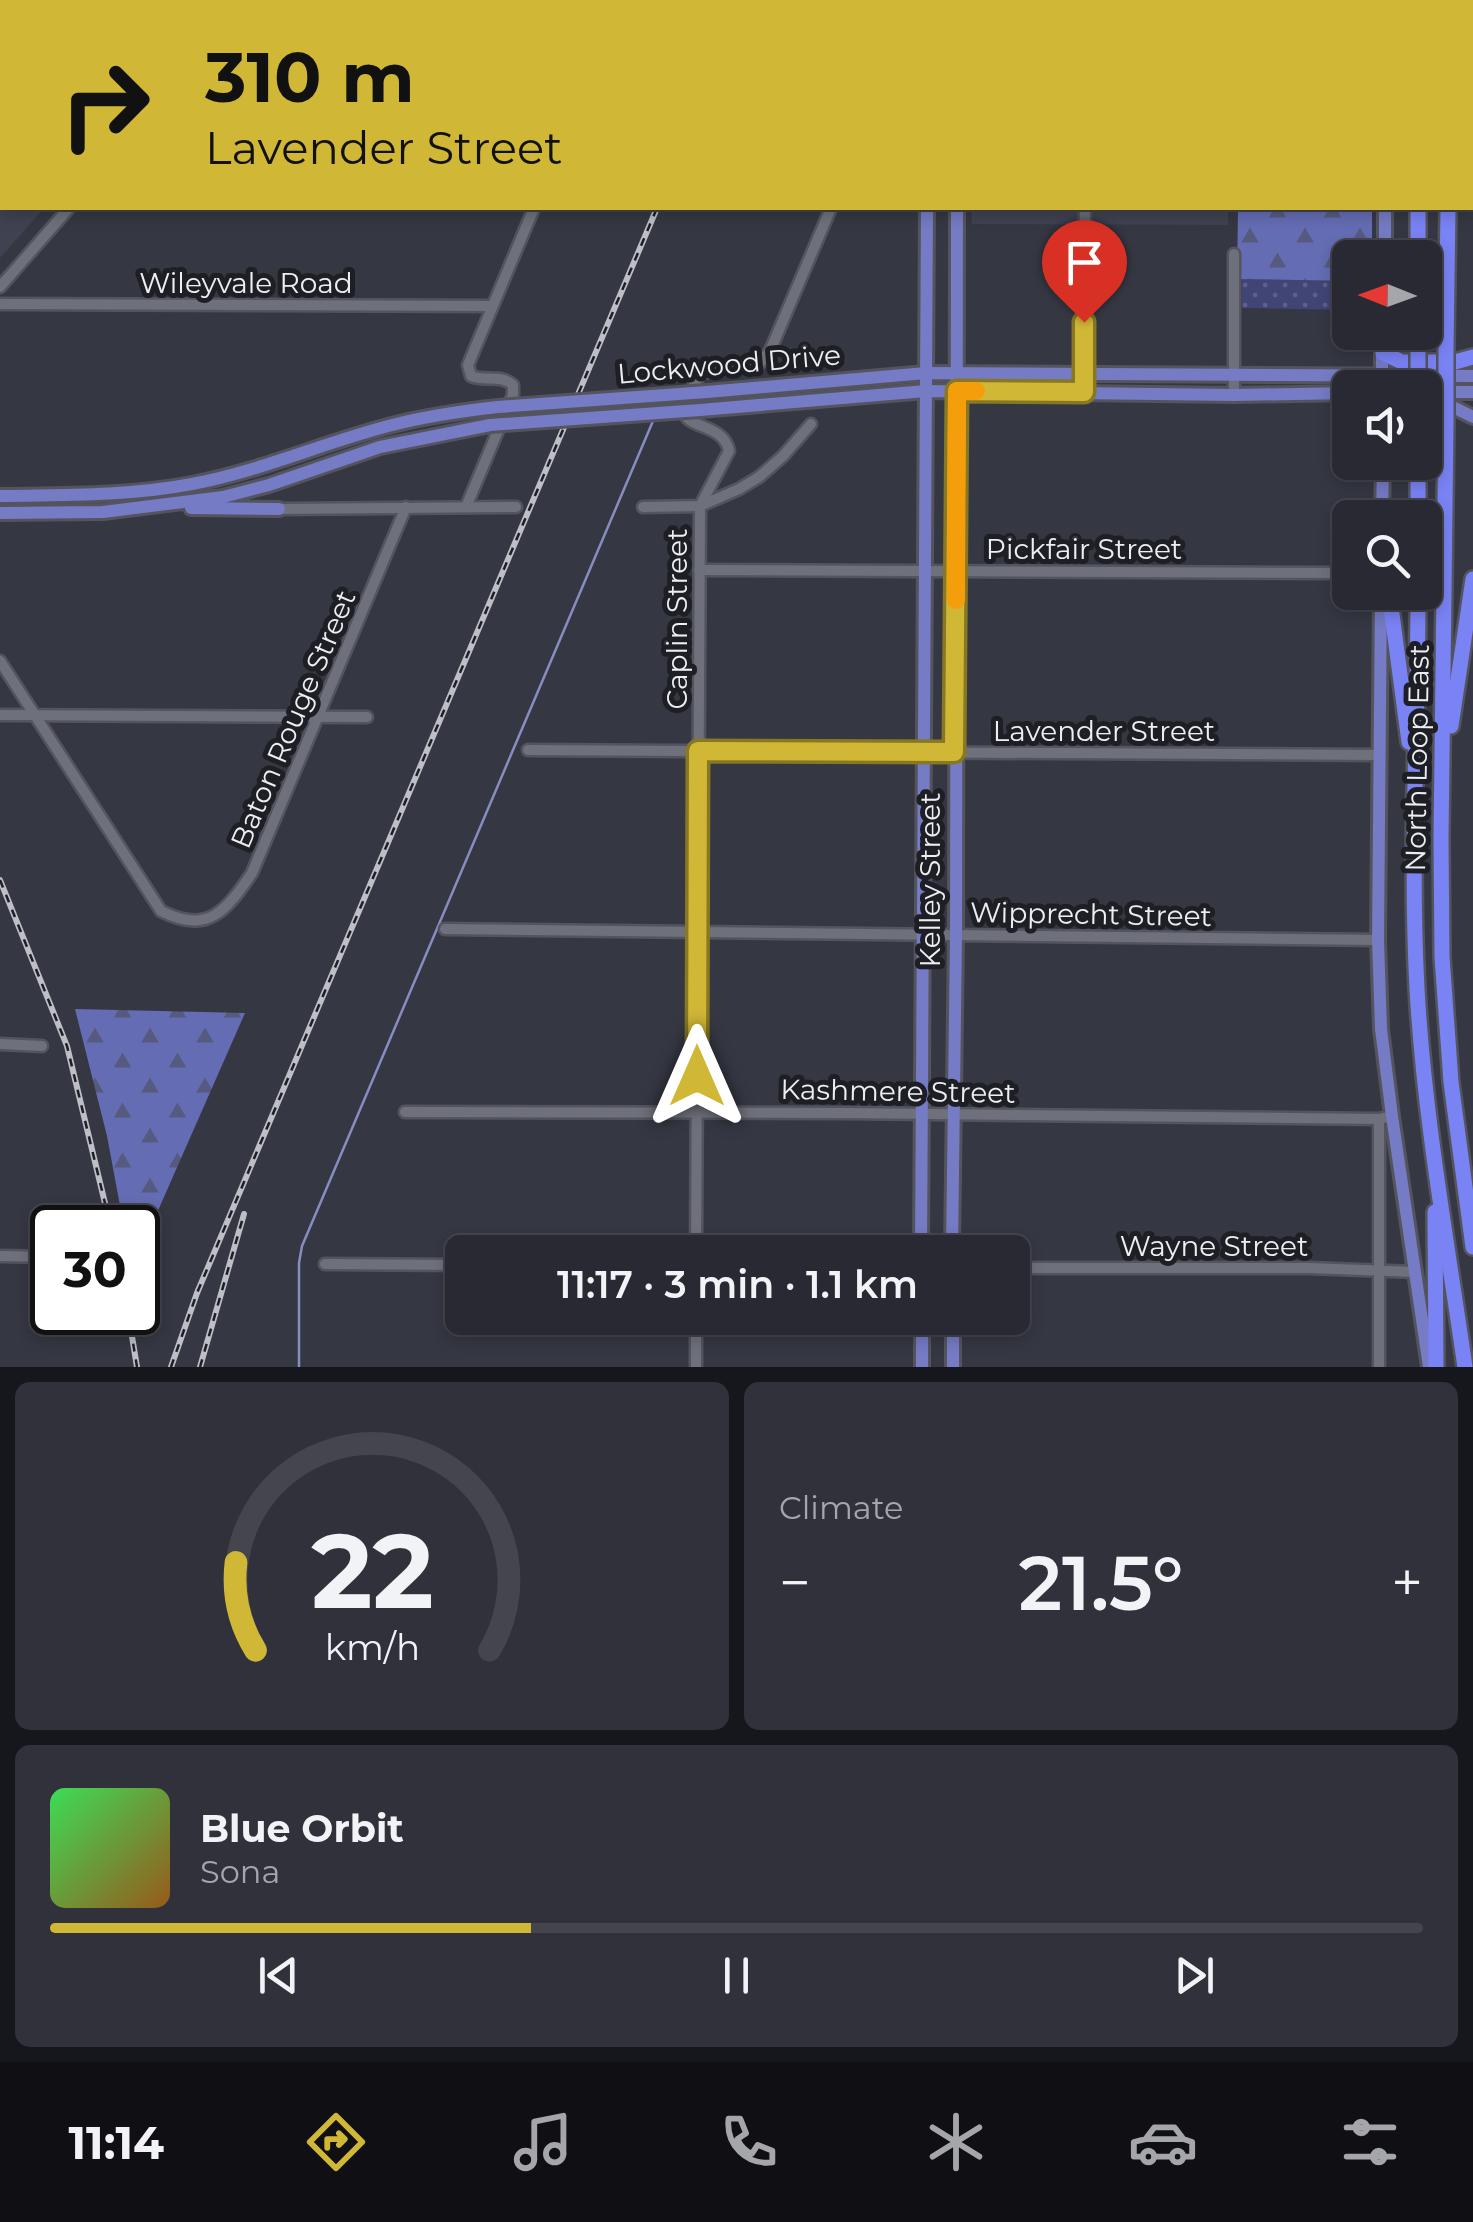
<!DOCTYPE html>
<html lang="en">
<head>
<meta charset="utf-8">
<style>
  body { margin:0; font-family:Montserrat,sans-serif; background:#30313a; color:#f1f3f6; height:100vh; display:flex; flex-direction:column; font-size:38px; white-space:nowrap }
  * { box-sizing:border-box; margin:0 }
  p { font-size:32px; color:#a5a6ac }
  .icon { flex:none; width:55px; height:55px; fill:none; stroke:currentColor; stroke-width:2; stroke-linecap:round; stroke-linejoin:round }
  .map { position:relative; height:1367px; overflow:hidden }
  .panel { display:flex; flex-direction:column; gap:15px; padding:15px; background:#16171c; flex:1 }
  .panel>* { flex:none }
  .banner { position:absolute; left:0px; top:0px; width:1475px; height:210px; box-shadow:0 5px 15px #0003,0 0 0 2px #44454d; background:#d1b736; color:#111; overflow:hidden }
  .needle { width:65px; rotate:271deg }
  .buttons { position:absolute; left:1332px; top:240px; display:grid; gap:20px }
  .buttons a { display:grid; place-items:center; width:110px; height:110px; border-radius:15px; background:#282932; box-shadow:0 5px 15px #0003,0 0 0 2px #44454d; font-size:50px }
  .speed { position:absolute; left:30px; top:1205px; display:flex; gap:20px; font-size:50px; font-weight:700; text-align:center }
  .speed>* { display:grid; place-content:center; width:130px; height:130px; border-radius:50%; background:#282932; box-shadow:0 5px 15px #0003,0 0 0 2px #44454d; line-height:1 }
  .speed .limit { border:5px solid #111; border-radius:15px; background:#fff; color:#111 }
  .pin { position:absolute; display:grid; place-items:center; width:85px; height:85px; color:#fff; margin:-102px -42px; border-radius:50% 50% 50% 0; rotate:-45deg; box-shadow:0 0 10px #0007 }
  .pin .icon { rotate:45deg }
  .me { position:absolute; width:110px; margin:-55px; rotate:0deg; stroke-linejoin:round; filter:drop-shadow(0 0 8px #0008) }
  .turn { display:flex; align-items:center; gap:35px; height:210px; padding:0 40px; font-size:45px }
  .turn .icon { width:130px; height:130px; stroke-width:2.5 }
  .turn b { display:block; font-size:70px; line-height:85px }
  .big { font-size:75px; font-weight:600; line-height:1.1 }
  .panel .tile { flex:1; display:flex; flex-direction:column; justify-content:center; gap:15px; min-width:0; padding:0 35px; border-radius:15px; background:#30313a }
  .panel .dial { align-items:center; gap:0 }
  .dial svg { height:260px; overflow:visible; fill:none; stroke:#44454d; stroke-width:7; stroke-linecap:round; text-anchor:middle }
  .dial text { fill:#f1f3f6; stroke:none }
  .song { display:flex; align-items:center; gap:30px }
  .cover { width:120px; height:120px; border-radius:15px; background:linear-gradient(135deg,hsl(130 70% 55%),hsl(30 70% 35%)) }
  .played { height:10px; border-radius:5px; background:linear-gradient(90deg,#d1b736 35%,#44454d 35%) }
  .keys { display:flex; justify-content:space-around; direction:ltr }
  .heat { display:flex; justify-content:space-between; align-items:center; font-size:55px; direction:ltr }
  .panel .tiles { flex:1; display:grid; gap:15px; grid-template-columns:1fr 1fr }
  .tile:last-child { grid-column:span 2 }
  .trip { position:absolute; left:445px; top:1235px; width:585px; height:100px; border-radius:15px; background:#282932; box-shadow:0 5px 15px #0003,0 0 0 2px #44454d; font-weight:600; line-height:100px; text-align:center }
  .tab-bar { display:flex; height:160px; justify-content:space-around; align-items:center; background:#101014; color:#a5a6ac }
  .tab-bar .icon { width:70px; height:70px }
  .tab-bar .selected { color:#d1b736 }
  .tab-bar b { font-size:45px; color:#f1f3f6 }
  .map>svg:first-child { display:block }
  .built { fill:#404252 }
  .grass { fill:url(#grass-dots) }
  .forest { fill:url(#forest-firs) }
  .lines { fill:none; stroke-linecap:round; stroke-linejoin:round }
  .stream { stroke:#888dc1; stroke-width:2.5 }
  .minor-casing { stroke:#53545d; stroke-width:15 }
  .major-casing { stroke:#53545d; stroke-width:18 }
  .highway-casing { stroke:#53545d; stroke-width:20 }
  .minor { stroke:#6e707c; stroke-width:10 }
  .major { stroke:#757bc4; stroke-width:12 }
  .highway { stroke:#7a83f4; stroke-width:15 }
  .rail-casing { stroke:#bdbec6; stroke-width:6 }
  .rail { stroke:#1e1f24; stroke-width:2.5; stroke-dasharray:8; stroke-linecap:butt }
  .major-bridge-casing { stroke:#53545d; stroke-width:18; stroke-linecap:butt }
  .highway-bridge-casing { stroke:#53545d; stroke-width:20; stroke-linecap:butt }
  .major-bridge { stroke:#757bc4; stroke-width:12 }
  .highway-bridge { stroke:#7a83f4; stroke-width:15 }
  .route-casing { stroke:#887723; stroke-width:25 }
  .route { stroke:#d1b736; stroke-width:18 }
  .slow { stroke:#f59e0b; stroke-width:18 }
  .labels { text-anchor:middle; stroke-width:10; stroke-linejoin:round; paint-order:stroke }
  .street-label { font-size:28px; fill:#edeef5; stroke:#1e1f24 }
</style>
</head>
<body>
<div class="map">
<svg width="1473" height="1367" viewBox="0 0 1473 1367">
  <defs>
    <pattern id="grass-dots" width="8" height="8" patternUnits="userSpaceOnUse" patternTransform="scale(2.5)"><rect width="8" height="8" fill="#404576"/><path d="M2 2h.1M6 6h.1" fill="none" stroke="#5c608a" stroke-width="1.8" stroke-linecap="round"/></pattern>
    <pattern id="forest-firs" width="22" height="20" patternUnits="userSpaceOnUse" patternTransform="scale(2.5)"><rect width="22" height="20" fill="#646cb3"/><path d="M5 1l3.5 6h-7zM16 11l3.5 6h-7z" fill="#565a7e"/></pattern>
  </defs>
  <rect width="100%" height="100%" fill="#353742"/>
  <!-- built -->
  <g class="built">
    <path d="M 0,4 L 2,4 L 2,208 L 44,208 L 0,258 Z"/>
    <path d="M 971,208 L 1228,208 L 1228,225 L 972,224 Z"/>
  </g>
  <!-- grass -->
  <path class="grass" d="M 1242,279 L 1350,281 L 1350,310 L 1242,308 Z"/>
  <!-- forest -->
  <g class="forest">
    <path d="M 1238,208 L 1372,208 L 1372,257 L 1350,258 L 1350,281 L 1237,279 Z"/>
    <path d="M 75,1009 L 245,1013 L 138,1256 L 138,1228 L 124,1227 L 107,1136 Z"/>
  </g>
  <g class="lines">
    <!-- stream -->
    <path class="stream" d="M 299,1367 L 299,1263 L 302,1246 L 653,421"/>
    <!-- minor casing -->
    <g class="minor-casing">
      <g id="minor">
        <path d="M 245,2 L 247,0"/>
        <path d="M 620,2 L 621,0"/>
        <path d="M 0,148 L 2,148"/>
        <path d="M 0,287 L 69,208"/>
        <path d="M 0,304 L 492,306"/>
        <path d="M 1084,392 L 1085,208"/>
        <path d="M 1234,395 L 1234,254"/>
        <path d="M 466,507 L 513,395 L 513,385 C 501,374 485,382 471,376 L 468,365 L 534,208"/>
        <path d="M 643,507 L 700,506 L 739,489 L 759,477 L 783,456 L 811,424"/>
        <path d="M 279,509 L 516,507"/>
        <path d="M 699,570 L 1350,573"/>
        <path d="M 0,661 L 161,911 C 208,935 226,911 252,873 L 406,507"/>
        <path d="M 0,715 L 367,717"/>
        <path d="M 528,750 L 1380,755"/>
        <path d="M 445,929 L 1378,940"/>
        <path d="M 0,1044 L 42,1046"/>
        <path d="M 405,1112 L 845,1113 L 1379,1119 L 1392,1116"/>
        <path d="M 696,1252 L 700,506 L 729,451 C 724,423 684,429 684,410 C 684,409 689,397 690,395 C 693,387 696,380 701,373 L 759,364 L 770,351 L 831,208"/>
        <path d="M 0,1256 L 52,1257"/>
        <path d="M 325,1264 L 462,1265"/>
        <path d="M 1012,1268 L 1309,1268 L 1415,1272"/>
        <path d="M 696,1367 L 696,1318"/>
        <path d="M 1379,1367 L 1379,1119"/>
      </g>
    </g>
    <!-- major casing -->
    <g class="major-casing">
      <g id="major">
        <path d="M 927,2 L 927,0"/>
        <path d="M 958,2 L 958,0"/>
        <path d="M 1384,2 L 1384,0"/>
        <path d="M 1385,258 L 1385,208"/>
        <path d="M 1382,332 L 1382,388"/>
        <path d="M 707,392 L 926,373 L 1473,376"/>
        <path d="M 1425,392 L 1473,392"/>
        <path d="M 1425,409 L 1455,408 L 1473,417"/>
        <path d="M 700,410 L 926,391 L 1234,395 L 1350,393"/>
        <path d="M 0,496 C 64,495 129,496 192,484 C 261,471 325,442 392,425 C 427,416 462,411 498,407"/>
        <path d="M 191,508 L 279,509"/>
        <path d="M 0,513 L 103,512 L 223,497 L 269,485 L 380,447 L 490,425"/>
        <path d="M 1382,518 L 1383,462"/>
        <path d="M 1381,592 L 1378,940 L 1381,1029 L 1392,1116 L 1429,1367"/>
        <path d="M 921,1252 L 927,208"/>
        <path d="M 952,1252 L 956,935 L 957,208"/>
        <path d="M 922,1318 L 922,1367"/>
        <path d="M 953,1318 L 953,1367"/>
      </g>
    </g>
    <!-- highway casing -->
    <g class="highway-casing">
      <g id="highway">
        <path d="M 1452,0 L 1452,2"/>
        <path d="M 1411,2 L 1411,0"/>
        <path d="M 1472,175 L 1473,179"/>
        <path d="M 1418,258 L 1418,208"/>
        <path d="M 1446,347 L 1448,208"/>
        <path d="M 1383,353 L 1402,362 L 1455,362 L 1473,357"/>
        <path d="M 1446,423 L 1441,839 L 1442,957 L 1451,1082 L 1473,1247"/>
        <path d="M 1418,462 L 1418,518"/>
        <path d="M 1389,592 L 1409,742"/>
        <path d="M 1418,592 C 1418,725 1410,857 1417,989 C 1424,1115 1447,1242 1465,1367"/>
        <path d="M 1451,726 L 1473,579"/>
        <path d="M 1435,1212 L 1436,1367"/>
      </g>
    </g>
    <!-- minor -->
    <use href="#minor" class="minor"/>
    <!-- major -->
    <use href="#major" class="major"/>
    <!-- highway -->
    <use href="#highway" class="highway"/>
    <!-- rail casing -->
    <g class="rail-casing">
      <g id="rail">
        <path d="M 748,2 L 749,0"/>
        <path d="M 0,880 L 67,1046 L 111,1228"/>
        <path d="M 128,1312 L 137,1367"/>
        <path d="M 171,1367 L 197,1293 L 657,208"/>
        <path d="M 200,1367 L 244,1214"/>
      </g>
    </g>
    <!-- rail -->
    <use href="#rail" class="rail"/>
    <!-- major-bridge casing -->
    <g class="major-bridge-casing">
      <g id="major-bridge">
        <path d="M 498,407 L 707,392"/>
        <path d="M 490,425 L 700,410"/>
      </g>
    </g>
    <!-- highway-bridge casing -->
    <g class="highway-bridge-casing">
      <g id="highway-bridge">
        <path d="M 1418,388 L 1418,347"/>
        <path d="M 1446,423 L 1446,347"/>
      </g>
    </g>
    <!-- major-bridge -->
    <use href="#major-bridge" class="major-bridge"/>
    <!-- highway-bridge -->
    <use href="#highway-bridge" class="highway-bridge"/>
  </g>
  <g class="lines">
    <!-- route casing -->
    <g class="route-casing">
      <path id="route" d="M 697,1076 L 698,751 L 954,752 L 957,391 L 1084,392 L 1084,322"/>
    </g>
    <!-- route -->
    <use href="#route" class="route"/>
    <!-- slow -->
    <path class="slow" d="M 956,600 L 957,391 L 976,391"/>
  </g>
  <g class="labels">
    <!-- street labels -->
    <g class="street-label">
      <text x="246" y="293">Wileyvale Road</text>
      <text transform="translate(729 364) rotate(-5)" y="10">Lockwood Drive</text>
      <text x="1084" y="559">Pickfair Street</text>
      <text transform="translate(677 619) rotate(-90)" y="10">Caplin Street</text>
      <text transform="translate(293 719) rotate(-67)" y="10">Baton Rouge Street</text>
      <text x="1104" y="741">Lavender Street</text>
      <text transform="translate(1417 758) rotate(-89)" y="10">North Loop East</text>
      <text transform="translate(930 880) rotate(-90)" y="10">Kelley Street</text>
      <text transform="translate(1091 914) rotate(1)" y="10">Wipprecht Street</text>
      <text transform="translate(898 1091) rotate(1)" y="10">Kashmere Street</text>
      <text x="1214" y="1256">Wayne Street</text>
    </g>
  </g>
</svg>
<div class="buttons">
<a><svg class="needle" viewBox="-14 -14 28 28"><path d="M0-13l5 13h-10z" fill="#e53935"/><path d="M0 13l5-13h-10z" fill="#a5a6ac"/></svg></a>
<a><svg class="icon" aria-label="sound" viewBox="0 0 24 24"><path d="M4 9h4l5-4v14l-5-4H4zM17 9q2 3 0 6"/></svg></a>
<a><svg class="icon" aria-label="search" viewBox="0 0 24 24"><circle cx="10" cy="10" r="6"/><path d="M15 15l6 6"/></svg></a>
</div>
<div class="speed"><div class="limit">30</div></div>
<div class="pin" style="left:1084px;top:322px;background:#d93025"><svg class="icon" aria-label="arrive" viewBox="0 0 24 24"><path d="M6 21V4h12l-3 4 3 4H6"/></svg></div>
<svg class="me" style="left:697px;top:1076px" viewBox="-20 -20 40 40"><path d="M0-17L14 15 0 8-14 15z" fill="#d1b736" stroke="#fff" stroke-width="4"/></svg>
<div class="trip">11:17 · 3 min · 1.1 km</div>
<div class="banner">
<div class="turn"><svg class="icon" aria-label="right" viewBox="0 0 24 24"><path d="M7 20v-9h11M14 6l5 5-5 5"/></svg><div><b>310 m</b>Lavender Street</div></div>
</div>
</div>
<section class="panel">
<div class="tiles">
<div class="tile dial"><svg viewBox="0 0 100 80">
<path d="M14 69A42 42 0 1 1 86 69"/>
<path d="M14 69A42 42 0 0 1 8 42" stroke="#d1b736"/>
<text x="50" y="56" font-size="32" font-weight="700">22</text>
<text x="50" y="72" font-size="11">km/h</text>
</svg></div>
<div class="tile"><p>Climate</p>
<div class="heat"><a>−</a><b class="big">21.5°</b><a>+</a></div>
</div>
<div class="tile">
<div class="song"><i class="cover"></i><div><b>Blue Orbit</b><p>Sona</p></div></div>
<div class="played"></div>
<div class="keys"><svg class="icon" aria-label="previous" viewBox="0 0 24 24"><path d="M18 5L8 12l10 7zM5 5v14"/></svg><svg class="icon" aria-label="pause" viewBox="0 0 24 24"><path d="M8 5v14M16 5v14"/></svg><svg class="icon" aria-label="next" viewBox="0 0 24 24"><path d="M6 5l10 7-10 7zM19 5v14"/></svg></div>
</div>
</div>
</section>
<nav class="tab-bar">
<b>11:14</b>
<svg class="icon selected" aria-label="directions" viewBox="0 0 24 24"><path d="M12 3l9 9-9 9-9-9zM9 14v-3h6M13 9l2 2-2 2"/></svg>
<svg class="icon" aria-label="music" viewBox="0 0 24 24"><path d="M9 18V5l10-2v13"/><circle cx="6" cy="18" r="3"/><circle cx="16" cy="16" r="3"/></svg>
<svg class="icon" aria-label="phone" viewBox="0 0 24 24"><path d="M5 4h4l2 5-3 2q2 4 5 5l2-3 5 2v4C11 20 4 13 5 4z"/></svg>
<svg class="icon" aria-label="climate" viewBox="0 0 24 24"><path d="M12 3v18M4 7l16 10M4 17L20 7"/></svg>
<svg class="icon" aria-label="car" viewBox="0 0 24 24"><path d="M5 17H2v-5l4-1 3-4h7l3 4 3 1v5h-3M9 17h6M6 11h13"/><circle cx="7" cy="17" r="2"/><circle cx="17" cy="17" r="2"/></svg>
<svg class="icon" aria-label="filters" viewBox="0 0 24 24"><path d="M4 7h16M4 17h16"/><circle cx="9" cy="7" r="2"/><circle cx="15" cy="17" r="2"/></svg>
</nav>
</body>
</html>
